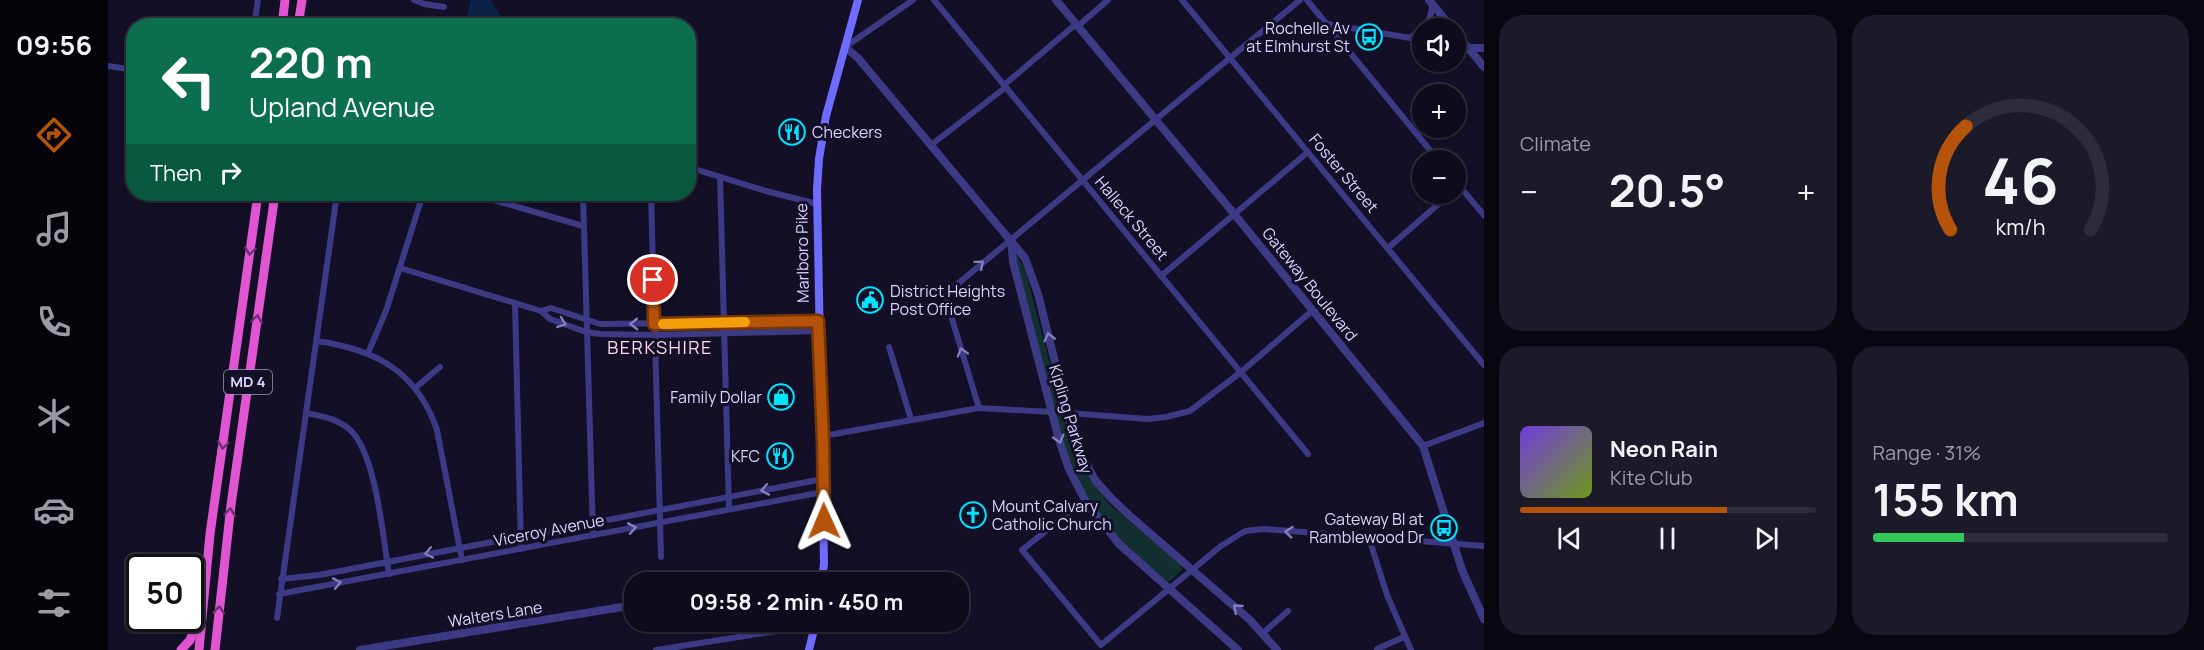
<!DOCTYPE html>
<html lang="en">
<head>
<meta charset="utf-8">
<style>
  body { margin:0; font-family:Manrope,sans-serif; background:#1c1929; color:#f1f3f6; height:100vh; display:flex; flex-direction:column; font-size:22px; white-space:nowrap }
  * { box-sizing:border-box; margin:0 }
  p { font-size:20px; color:#9b9ba3 }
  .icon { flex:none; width:33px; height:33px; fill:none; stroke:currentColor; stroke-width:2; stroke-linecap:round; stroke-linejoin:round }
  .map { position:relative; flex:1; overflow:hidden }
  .drawer { display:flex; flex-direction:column; gap:15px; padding:15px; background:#08060f; width:720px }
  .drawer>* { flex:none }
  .guide { position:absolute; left:18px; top:18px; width:570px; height:183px; border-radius:24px; box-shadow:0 2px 4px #0004,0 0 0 2px #2e2b3b; background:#0b6e4f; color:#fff; overflow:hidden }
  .buttons { position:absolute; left:1304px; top:18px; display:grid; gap:12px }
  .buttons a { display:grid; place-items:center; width:54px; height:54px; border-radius:50%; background:#0e0b1c; box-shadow:0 2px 4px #0004,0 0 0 2px #2e2b3b; font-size:30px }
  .speed { position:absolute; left:18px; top:554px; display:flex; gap:12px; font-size:30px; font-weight:700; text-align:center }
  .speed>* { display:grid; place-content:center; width:78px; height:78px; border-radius:50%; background:#0e0b1c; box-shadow:0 2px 4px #0004,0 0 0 2px #2e2b3b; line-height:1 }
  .speed .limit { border:3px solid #111; border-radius:9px; background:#fff; color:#111 }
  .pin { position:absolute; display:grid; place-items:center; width:51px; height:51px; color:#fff; margin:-26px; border:3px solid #fff; border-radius:50%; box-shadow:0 2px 6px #0007 }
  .me { position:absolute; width:66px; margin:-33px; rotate:359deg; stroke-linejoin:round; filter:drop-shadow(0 0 4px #0008) }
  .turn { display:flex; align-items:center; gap:21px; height:126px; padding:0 24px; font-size:27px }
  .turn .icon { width:78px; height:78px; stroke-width:2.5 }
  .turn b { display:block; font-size:42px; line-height:51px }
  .then { display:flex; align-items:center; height:57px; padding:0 24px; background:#0003; gap:12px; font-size:22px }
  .big { font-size:45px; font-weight:700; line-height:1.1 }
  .drawer .card { flex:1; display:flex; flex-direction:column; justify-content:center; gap:9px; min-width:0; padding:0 21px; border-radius:24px; background:#1c1929 }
  .drawer .dial { align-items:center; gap:0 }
  .dial svg { height:156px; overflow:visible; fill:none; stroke:#2e2b3b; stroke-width:7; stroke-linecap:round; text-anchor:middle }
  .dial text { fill:#f1f3f6; stroke:none }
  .song { display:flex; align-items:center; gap:18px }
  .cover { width:72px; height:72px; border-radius:9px; background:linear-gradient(135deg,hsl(260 70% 55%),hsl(80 70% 35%)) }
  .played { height:6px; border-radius:3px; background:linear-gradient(90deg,#b45309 70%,#2e2b3b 70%) }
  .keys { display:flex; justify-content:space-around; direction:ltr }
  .heat { display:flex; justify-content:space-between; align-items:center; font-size:33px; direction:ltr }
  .charge { height:9px; border-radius:4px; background:linear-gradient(90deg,#34c759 31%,#2e2b3b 0) }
  .drawer .tiles { flex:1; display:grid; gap:15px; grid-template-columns:repeat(2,1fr) }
  .trip { position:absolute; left:516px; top:572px; width:345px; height:60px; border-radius:24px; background:#0e0b1c; box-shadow:0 2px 4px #0004,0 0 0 2px #2e2b3b; font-weight:700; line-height:60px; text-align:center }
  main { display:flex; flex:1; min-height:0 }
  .dock { display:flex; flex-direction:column; width:108px; justify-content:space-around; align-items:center; background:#06040b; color:#9b9ba3 }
  .dock .icon { width:42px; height:42px }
  .dock .active { color:#b45309 }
  .dock b { font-size:27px; color:#f1f3f6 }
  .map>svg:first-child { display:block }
  .green { fill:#12302f }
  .water { fill:#0c2248 }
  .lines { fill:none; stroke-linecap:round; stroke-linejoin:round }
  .minor { stroke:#3d3a85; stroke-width:6 }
  .tertiary { stroke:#3d3a85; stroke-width:8 }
  .secondary { stroke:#6f6bff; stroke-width:8 }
  .trunk { stroke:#e055d1; stroke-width:9 }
  .oneway { stroke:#6f2e73 }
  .oneway2 { stroke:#837fbc }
  .route-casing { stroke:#753606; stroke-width:15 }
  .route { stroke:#b45309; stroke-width:10 }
  .slow { stroke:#f59e0b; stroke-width:10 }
  .labels { text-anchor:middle; stroke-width:6; stroke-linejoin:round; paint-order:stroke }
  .shield { fill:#130f26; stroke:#9e99be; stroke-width:1.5 }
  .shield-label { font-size:15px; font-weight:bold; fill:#d9d4ff }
  .poi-label { font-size:16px; fill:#d9d4ff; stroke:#130f26; text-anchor:end }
  .street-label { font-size:16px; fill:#d9d4ff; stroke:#130f26 }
  .neighbourhood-label { font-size:18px; letter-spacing:1.5px; fill:#ffd6f0; stroke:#130f26 }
</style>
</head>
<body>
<main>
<nav class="dock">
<b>09:56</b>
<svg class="icon active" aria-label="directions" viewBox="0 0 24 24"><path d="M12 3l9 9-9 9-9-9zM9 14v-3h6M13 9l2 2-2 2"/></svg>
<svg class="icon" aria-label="music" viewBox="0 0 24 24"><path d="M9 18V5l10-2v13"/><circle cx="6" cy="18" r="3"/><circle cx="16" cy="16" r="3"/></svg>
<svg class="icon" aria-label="phone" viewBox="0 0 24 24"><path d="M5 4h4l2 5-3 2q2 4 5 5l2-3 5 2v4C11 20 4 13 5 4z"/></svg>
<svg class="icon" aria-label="climate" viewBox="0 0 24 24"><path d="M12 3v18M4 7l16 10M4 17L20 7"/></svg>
<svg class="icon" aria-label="car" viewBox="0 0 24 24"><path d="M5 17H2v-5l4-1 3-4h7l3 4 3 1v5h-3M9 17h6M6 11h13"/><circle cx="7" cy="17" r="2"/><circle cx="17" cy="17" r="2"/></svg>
<svg class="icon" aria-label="filters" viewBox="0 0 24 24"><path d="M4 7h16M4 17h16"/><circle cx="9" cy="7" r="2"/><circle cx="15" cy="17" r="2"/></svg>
</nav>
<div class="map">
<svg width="1376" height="650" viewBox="0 0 1376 650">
  <rect width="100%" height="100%" fill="#130f26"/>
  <!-- green -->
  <path class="green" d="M 906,254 L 909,254 L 918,273 L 964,447 L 970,459 L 978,474 L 1001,504 L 1072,564 L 1074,570 L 1062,581 L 1058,581 L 1013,542 L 981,503 L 960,461 Z"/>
  <!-- water -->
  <path class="water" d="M 363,0 L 383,0 L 396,21 L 393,25 L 357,25 Z"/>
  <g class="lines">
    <!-- minor -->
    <g class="minor">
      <path d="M 306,0 L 316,4 L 336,7"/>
      <path d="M 826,0 L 1200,454"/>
      <path d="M 1074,0 L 1376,365"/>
      <path d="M 1199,0 L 1330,160"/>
      <path d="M 1220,24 L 1314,40"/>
      <path d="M 146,26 L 150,0"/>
      <path d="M 253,26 L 253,22"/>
      <path d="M 970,26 L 1000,0"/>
      <path d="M 1302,38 C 1316,28 1324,22 1324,4"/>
      <path d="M 1347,46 L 1360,48"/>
      <path d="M 737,47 L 805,0"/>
      <path d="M 0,66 L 26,70"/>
      <path d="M 896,85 L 968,24"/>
      <path d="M 823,145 L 898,87"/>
      <path d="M 580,167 L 658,191 L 709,204"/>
      <path d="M 612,177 L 621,509"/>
      <path d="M 1347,181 L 1376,215"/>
      <path d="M 365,194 L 475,226"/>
      <path d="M 475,194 L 485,535"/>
      <path d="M 543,194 L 553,557"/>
      <path d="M 1280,248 L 1342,194"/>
      <path d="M 292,268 L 433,311 L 442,319 L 478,332 L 492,334 L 547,335 L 710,331"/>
      <path d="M 1053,276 L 1200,152"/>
      <path d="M 407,303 L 413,549"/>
      <path d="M 433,311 L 443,308 L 492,324 L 710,321"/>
      <path d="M 208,341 C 267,349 309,371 329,430 L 354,560"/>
      <path d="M 781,347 L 803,419"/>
      <path d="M 260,353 L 278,311 L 315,194"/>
      <path d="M 307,388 L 332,367"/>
      <path d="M 871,408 L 838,299 L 841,291 L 1192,0"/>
      <path d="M 198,413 C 213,416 228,418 241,429 C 268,451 275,538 281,574"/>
      <path d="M 960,413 L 1040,419 L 1058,417 L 1082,411 L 1133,372 L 1205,310"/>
      <path d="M 715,436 L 871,408 L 944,412"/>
      <path d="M 1315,446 L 1376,423"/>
      <path d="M 977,500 L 914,550 L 993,645 L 1113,546 L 1137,531 L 1156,529 L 1376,546"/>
      <path d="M 1261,538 L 1279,595 L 1303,650"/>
      <path d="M 173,579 L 211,575 L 715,479"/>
      <path d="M 171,594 L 715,492"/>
      <path d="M 169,618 L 229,194"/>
      <path d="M 1155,633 L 1180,611"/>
      <path d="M 1269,649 L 1296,637"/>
      <path d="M 548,650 L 707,625"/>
    </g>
    <!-- tertiary -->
    <g class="tertiary">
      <path d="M 948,0 L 1127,215 L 1315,446 L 1354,570 L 1376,619"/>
      <path d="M 1321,0 L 1344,28"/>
      <path d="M 1347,32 L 1376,67"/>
      <path d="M 737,47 L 750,58 L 917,258 L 930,294 L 967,442 L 987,480 L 1003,498 L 1022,516 L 1142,620 L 1169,650"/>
      <path d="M 1361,48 L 1376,48"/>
      <path d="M 903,239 L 905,262 L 950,436 L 960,467 L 977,500 L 1011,544 L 1130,650"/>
      <path d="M 662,582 L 701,576 L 715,576"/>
      <path d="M 252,650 L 526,605"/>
    </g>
    <!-- secondary -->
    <g class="secondary">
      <path d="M 714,582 L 716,563 L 709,189 L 711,159 L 718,116 L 750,0"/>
      <path d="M 701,650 L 708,621"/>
    </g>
    <!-- trunk -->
    <g class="trunk">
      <path d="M 174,26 L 177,0"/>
      <path d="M 190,26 L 194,0"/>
      <path d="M 73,650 L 82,640 L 89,622"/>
      <path d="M 91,650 L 102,534 L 150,194"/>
      <path d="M 107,650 L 123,505 L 167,194"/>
    </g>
  </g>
  <!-- one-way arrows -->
  <defs><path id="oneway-chevron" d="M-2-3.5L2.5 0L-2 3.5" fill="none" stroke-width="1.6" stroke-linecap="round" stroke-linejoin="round" transform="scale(1.5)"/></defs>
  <g class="oneway">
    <use href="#oneway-chevron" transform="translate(142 251) rotate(98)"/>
    <use href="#oneway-chevron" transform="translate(149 319) rotate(-82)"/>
    <use href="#oneway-chevron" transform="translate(115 445) rotate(98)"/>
    <use href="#oneway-chevron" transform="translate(122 512) rotate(-83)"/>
    <use href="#oneway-chevron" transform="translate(111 610) rotate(-85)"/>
  </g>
  <g class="oneway2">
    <use href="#oneway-chevron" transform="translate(872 264) rotate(-40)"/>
    <use href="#oneway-chevron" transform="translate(454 323) rotate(20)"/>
    <use href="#oneway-chevron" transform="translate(526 324) rotate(179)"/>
    <use href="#oneway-chevron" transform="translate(941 337) rotate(-104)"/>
    <use href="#oneway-chevron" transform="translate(854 352) rotate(-106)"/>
    <use href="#oneway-chevron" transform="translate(951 439) rotate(74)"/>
    <use href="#oneway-chevron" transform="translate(657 490) rotate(169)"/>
    <use href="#oneway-chevron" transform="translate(524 528) rotate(-10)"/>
    <use href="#oneway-chevron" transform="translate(1181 532) rotate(-174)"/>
    <use href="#oneway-chevron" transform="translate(321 553) rotate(169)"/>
    <use href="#oneway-chevron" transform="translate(229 583) rotate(-11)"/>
    <use href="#oneway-chevron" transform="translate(1129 608) rotate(-139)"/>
  </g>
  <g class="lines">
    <!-- route casing -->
    <g class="route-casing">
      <path id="route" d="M 545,280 L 546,324 L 710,321 L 715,441 L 716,521"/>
    </g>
    <!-- route -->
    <use href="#route" class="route"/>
    <!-- slow -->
    <path class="slow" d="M 555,324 L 637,322"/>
  </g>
  <!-- icons -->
  <defs>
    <g id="bus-ring" transform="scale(1.35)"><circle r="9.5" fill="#130f26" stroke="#00e5ff" stroke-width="1.5"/><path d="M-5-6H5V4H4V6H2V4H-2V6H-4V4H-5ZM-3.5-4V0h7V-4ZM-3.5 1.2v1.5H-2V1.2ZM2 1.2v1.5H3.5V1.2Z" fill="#00e5ff"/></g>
    <g id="restaurant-ring" transform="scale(1.35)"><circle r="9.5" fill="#130f26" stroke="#00e5ff" stroke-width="1.5"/><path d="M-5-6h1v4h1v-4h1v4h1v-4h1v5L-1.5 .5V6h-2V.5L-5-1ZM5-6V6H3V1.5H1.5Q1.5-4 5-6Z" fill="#00e5ff"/></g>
    <g id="civic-ring" transform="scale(1.35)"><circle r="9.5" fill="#130f26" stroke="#00e5ff" stroke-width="1.5"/><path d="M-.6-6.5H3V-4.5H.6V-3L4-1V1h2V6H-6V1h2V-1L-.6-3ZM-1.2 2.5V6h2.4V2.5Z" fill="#00e5ff"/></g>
    <g id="shop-ring" transform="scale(1.35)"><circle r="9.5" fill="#130f26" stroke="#00e5ff" stroke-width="1.5"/><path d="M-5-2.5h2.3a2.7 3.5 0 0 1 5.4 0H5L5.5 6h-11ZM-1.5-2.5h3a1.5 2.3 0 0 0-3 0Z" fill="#00e5ff"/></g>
    <g id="church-ring" transform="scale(1.35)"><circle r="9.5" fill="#130f26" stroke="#00e5ff" stroke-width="1.5"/><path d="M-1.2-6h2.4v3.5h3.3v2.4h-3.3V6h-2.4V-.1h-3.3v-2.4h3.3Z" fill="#00e5ff"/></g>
  </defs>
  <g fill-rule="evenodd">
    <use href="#bus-ring" x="1261" y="37"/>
    <use href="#restaurant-ring" x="684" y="132"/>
    <use href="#civic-ring" x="762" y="300"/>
    <use href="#shop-ring" x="673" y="397"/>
    <use href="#restaurant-ring" x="672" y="456"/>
    <use href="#church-ring" x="865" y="515"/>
    <use href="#bus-ring" x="1336" y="528"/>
  </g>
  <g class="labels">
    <!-- shield labels -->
    <rect class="shield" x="116" y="370" width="48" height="24" rx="4.5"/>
    <g class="shield-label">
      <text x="140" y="387">MD 4</text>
    </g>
    <!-- poi labels -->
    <g class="poi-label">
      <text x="1242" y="34">Rochelle Av<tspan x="1242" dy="18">at Elmhurst St</tspan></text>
      <text x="704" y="138" text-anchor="start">Checkers</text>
      <text x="782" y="297" text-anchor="start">District Heights<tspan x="782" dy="18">Post Office</tspan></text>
      <text x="654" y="403">Family Dollar</text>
      <text x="652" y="462">KFC</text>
      <text x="884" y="512" text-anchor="start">Mount Calvary<tspan x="884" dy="18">Catholic Church</tspan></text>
      <text x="1316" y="525">Gateway Bl at<tspan x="1316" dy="18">Ramblewood Dr</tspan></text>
    </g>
    <!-- street labels -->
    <g class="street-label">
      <text transform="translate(1236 173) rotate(50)" y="6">Foster Street</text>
      <text transform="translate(1024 218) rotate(50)" y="6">Halleck Street</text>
      <text transform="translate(694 253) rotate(-91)" y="6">Marlboro Pike</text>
      <text transform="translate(1202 284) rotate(51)" y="6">Gateway Boulevard</text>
      <text transform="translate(963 419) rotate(73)" y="6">Kipling Parkway</text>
      <text transform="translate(441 530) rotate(-11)" y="6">Viceroy Avenue</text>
      <text transform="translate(387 614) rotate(-9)" y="6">Walters Lane</text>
    </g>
    <!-- neighbourhood labels -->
    <g class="neighbourhood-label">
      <text x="552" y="354">BERKSHIRE</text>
    </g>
  </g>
</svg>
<div class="buttons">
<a><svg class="icon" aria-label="sound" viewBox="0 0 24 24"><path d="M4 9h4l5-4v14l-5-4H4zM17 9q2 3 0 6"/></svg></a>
<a>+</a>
<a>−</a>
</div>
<div class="speed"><div class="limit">50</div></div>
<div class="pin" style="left:545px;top:280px;background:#d93025"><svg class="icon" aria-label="arrive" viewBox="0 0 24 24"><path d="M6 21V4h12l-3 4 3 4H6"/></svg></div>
<svg class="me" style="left:716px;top:521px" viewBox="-20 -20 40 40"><path d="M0-17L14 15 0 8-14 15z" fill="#b45309" stroke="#fff" stroke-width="4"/></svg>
<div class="trip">09:58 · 2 min · 450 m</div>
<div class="guide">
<div class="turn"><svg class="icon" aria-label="left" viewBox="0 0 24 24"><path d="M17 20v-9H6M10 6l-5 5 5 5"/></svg><div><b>220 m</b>Upland Avenue</div></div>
<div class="then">Then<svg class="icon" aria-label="right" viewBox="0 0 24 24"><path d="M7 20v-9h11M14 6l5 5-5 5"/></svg></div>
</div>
</div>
<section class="drawer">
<div class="tiles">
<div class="card"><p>Climate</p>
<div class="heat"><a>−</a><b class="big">20.5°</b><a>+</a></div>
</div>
<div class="card dial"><svg viewBox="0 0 100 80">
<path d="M14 69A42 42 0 1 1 86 69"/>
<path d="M14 69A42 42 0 0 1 22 16" stroke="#b45309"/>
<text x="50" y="56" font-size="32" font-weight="700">46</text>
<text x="50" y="72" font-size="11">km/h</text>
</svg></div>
<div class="card">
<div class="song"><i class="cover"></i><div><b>Neon Rain</b><p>Kite Club</p></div></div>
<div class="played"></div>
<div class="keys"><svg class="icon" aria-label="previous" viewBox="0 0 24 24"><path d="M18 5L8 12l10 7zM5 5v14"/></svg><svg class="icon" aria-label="pause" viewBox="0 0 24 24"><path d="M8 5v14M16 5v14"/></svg><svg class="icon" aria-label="next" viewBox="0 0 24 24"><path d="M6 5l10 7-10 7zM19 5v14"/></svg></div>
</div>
<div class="card"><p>Range · 31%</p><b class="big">155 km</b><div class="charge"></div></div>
</div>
</section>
</main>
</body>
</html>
